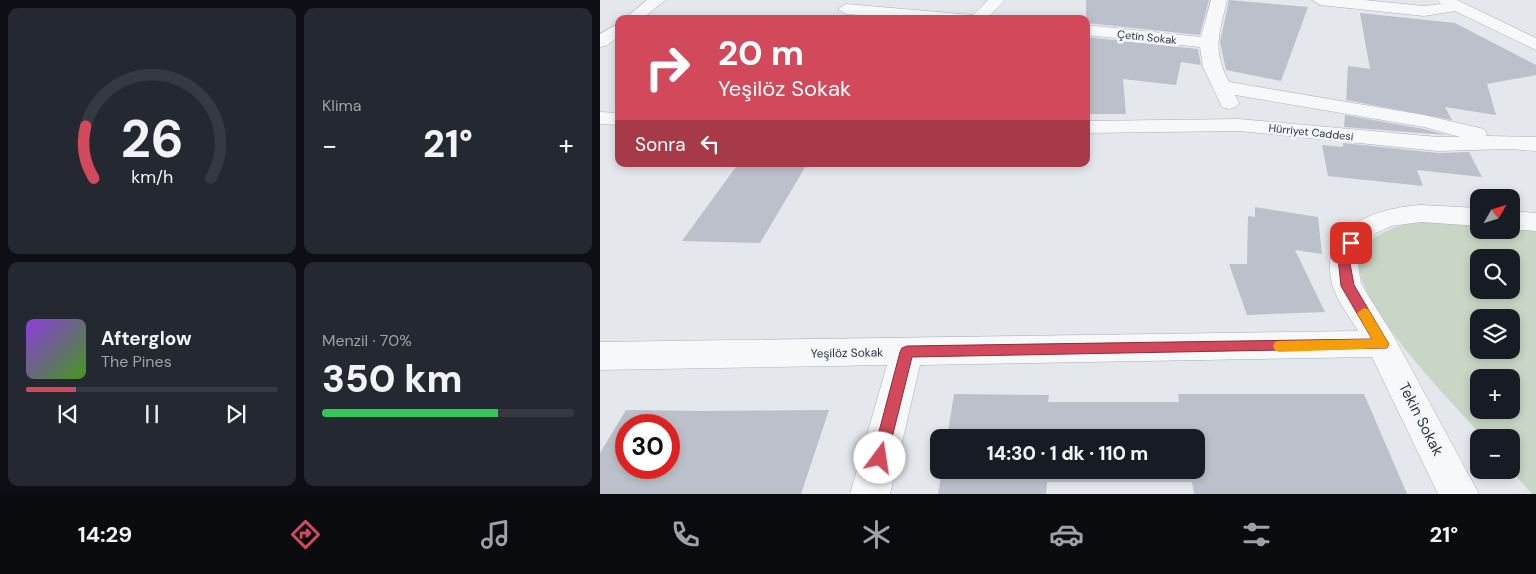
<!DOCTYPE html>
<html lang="tr">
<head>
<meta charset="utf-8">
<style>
  body { margin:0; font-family:"DM Sans",sans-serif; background:#242831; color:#f1f3f6; height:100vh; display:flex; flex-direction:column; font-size:19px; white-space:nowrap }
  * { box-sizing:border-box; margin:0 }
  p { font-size:16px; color:#9ea1a6 }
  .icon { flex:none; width:28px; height:28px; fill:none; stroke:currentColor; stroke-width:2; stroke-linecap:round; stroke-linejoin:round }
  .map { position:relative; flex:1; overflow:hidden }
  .drawer { display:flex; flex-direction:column; gap:8px; padding:8px; background:#0d0f14; width:600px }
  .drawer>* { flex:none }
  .banner { position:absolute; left:15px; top:15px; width:475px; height:152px; border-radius:10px; box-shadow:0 2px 8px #0003; background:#d1495b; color:#fff; overflow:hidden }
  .needle { width:32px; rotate:51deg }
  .tools { position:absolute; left:870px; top:189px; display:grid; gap:10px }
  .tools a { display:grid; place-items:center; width:50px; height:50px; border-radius:10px; background:#171b24; box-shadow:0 2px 8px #0003; font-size:25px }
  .speed { position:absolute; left:15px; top:414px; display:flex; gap:10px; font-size:25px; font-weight:700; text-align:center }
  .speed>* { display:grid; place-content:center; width:65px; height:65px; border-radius:50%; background:#171b24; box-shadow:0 2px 8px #0003; line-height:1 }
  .speed .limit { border:8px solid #d22; background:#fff; color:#111 }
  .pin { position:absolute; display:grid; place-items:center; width:42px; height:42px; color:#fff; margin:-21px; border-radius:10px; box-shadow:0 2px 8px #0006 }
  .me { position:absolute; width:55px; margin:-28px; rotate:14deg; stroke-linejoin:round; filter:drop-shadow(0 0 4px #0008) }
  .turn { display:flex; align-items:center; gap:18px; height:105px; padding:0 20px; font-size:22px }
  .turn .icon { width:65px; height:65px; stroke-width:2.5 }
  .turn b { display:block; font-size:35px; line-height:42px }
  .then { display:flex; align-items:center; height:48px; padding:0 20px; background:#0003; gap:10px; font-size:19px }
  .big { font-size:38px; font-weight:800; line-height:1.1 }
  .drawer .card { flex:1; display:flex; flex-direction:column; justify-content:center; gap:8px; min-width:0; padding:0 18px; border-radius:10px; background:#242831 }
  .drawer .dial { align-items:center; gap:0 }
  .dial svg { height:130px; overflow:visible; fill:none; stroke:#363941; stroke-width:7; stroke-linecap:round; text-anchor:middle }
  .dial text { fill:#f1f3f6; stroke:none }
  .song { display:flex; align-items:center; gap:15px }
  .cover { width:60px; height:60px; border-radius:8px; background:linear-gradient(135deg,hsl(270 70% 55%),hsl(100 70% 35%)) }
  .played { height:5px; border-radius:2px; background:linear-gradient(90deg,#d1495b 20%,#363941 20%) }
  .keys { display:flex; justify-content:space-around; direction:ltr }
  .heat { display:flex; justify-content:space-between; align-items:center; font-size:28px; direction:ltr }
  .charge { height:8px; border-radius:4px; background:linear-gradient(90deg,#34c759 70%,#363941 0) }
  .drawer .tiles { flex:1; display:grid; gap:8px; grid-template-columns:repeat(2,1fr) }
  .trip { position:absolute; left:330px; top:429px; width:275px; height:50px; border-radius:10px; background:#171b24; box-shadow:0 2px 8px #0003; font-weight:800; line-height:50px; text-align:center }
  .tabs { display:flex; height:80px; justify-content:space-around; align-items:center; background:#090b0e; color:#9ea1a6 }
  .tabs .icon { width:35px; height:35px }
  .tabs .active { color:#d1495b }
  .tabs b { font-size:22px; color:#f1f3f6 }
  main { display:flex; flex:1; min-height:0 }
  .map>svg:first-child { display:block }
  .green { fill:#c9d6c5; fill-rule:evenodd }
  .building { fill:#bbc0ca; fill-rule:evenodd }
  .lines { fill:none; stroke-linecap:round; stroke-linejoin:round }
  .minor-casing { stroke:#a9aeb7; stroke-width:1 }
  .minor { fill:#f7f8fa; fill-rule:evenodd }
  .route { fill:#d1495b; stroke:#882f3b }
  .slow { fill:#f59e0b }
  .labels { text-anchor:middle; stroke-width:5; stroke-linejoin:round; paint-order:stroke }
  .far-street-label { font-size:11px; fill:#2b3445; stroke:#f4f6f9 }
  .street-label { font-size:12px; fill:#2b3445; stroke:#f4f6f9 }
  .near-street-label { font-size:15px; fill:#2b3445; stroke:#f4f6f9 }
</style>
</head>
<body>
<main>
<section class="drawer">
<div class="tiles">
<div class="card dial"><svg viewBox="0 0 100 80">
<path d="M14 69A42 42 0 1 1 86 69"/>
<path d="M14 69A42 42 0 0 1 9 37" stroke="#d1495b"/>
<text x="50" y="56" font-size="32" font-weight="700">26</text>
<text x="50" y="72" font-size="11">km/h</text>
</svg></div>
<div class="card"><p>Klima</p>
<div class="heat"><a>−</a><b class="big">21°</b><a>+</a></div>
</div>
<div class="card">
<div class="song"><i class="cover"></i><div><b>Afterglow</b><p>The Pines</p></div></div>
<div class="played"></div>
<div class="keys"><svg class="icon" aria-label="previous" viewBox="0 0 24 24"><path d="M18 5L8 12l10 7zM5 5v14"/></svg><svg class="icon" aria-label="pause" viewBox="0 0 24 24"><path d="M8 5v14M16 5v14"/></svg><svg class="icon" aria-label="next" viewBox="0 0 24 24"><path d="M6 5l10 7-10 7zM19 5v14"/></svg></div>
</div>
<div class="card"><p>Menzil · 70%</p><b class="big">350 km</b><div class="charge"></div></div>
</div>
</section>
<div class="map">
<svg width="936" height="494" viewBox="0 0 936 494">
  <rect width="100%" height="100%" fill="#e4e7ec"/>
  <!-- green -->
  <path class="green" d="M 822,221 L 879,225 L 879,230 L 911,228 L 936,231 L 936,494 L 932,494 L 911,470 L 911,438 L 883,437 C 853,403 756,306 759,262 C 761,235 801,224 822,221 ZM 879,258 L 911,258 L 911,290 L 879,290 ZM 879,318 L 911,318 L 911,350 L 879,350 ZM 879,378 L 911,378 L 911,410 L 879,410 Z"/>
  <!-- building -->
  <g class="building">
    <path d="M 486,0 L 609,0 L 600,35 L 486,23 Z"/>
    <path d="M 629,0 L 708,7 L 681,81 L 626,70 L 620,42 Z"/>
    <path d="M 760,13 L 855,23 L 936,65 L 936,75 L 887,84 L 896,115 L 845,107 L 852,120 L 746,100 L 748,66 L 770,69 Z"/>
    <path d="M 486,37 L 598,49 L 601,65 L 581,62 L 576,85 L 523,79 L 526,114 L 486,114 Z"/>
    <path d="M 745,115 L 824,129 L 846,135 L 744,127 Z"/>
    <path d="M 743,143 L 838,153 L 869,152 L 882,177 L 817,170 L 823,186 L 728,176 L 722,145 L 743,147 Z"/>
    <path d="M 138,164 L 207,164 L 160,243 L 82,241 Z"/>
    <path d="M 655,207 L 718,217 L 722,254 L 695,250 L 725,312 L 647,315 L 629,264 L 647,264 L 648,216 L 655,217 Z"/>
    <path d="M 354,394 L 449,395 L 448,402 L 579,402 L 578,394 L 764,394 L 807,494 L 594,494 L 592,482 L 447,482 L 446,494 L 338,494 L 342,470 L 596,470 L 596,438 L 347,438 Z"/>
    <path d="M 26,410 L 102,411 L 229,410 L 201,494 L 0,494 L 0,453 ZM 26,425 L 69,425 L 69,468 L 26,468 Z"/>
  </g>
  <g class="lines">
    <!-- minor casing -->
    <g class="minor-casing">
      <g id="minor">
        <path d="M 47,0 L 65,0 L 42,19 L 24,19 Z"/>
        <path d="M 388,0 L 405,0 L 387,19 L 308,19 L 246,14 L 238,9 L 246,4 L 373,15 Z"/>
        <path d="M 611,0 L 627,0 C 619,35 612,49 629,82 L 824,115 L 884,129 L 887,134 L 886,136 L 936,137 L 936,151 L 908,149 L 838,151 L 639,131 L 486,133 L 486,121 L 639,119 L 838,137 L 860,137 L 824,127 L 635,95 L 639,103 L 636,107 L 629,109 L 622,107 L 603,67 L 600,47 L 486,35 L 486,25 L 601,37 Z"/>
        <path d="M 712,0 L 764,0 L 824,6 L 841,4 L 837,0 L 857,0 L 936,38 L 936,50 L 855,11 L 824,16 L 720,5 Z"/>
        <path d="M 19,23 L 19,36 L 6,46 L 0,47 L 0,34 Z"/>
        <path d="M 0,112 L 19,113 L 19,125 L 0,124 Z"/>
        <path d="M 821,205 L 879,208 L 879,226 L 821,222 L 791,226 L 776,233 L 764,245 L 757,258 L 761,284 L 793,335 L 879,494 L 838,494 L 772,357 L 320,365 L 290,494 L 250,494 L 287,365 L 0,370 L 0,342 L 758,331 C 750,317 736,300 732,284 C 718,227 776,208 821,205 Z"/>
        <path d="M 911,211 L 936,213 L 936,231 L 911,229 Z"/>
      </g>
    </g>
    <!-- minor -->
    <use href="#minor" class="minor"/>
  </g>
  <!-- route -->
  <path class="route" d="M 751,239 L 757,243 L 749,258 L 754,285 L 787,341 L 789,344 L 787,348 L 312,357 L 287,458 L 285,464 L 280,466 L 274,464 L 272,458 L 300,352 L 302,348 L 307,346 L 772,339 L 741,286 L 738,258 L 747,240 Z"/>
  <!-- slow -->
  <path class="slow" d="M 764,308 L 768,309 L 787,341 L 789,344 L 787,348 L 679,352 L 675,350 L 673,346 L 675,342 L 679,341 L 772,339 L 757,313 Z"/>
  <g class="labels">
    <!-- far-street labels -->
    <g class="far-street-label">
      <text transform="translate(547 37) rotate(6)" y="4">Çetin Sokak</text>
      <text transform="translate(711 132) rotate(6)" y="4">Hürriyet Caddesi</text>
    </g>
    <!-- street labels -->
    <g class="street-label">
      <text transform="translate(247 353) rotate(-1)" y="4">Yeşilöz Sokak</text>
    </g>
    <!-- near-street labels -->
    <g class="near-street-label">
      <text transform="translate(821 419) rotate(63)" y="5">Tekin Sokak</text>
    </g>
  </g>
</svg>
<div class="tools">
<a><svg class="needle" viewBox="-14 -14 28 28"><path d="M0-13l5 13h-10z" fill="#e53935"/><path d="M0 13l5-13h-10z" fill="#9ea1a6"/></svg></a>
<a><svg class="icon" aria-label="search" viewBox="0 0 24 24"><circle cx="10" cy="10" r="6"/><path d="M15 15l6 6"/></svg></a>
<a><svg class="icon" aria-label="layers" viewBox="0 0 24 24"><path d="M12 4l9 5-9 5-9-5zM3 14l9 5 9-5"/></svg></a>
<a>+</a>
<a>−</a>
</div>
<div class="speed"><div class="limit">30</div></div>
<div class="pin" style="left:751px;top:243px;background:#d93025"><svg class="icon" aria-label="arrive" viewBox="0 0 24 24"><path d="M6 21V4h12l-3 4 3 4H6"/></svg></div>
<svg class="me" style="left:280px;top:458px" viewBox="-20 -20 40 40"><circle r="19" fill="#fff"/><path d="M0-13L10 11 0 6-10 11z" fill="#d1495b"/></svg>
<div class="trip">14:30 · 1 dk · 110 m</div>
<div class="banner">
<div class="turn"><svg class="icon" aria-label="right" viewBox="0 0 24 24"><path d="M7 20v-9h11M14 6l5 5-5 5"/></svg><div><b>20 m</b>Yeşilöz Sokak</div></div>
<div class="then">Sonra<svg class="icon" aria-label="left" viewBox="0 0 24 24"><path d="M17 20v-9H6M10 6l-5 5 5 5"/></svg></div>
</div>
</div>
</main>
<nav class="tabs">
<b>14:29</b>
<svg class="icon active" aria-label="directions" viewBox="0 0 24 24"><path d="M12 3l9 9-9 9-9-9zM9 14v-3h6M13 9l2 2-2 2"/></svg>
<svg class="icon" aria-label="music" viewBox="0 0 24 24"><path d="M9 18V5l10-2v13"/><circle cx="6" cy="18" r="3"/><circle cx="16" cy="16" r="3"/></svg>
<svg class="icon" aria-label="phone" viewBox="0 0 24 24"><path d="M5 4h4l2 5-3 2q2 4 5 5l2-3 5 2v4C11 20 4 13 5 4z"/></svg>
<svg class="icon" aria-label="climate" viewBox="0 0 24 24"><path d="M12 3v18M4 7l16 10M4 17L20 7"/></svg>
<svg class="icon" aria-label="car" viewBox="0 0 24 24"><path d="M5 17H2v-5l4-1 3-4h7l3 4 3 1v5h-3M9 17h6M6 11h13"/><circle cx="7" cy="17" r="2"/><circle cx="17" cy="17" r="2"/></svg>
<svg class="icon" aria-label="filters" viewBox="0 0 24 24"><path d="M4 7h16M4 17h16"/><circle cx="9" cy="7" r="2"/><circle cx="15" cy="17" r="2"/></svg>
<b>21°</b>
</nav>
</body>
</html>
